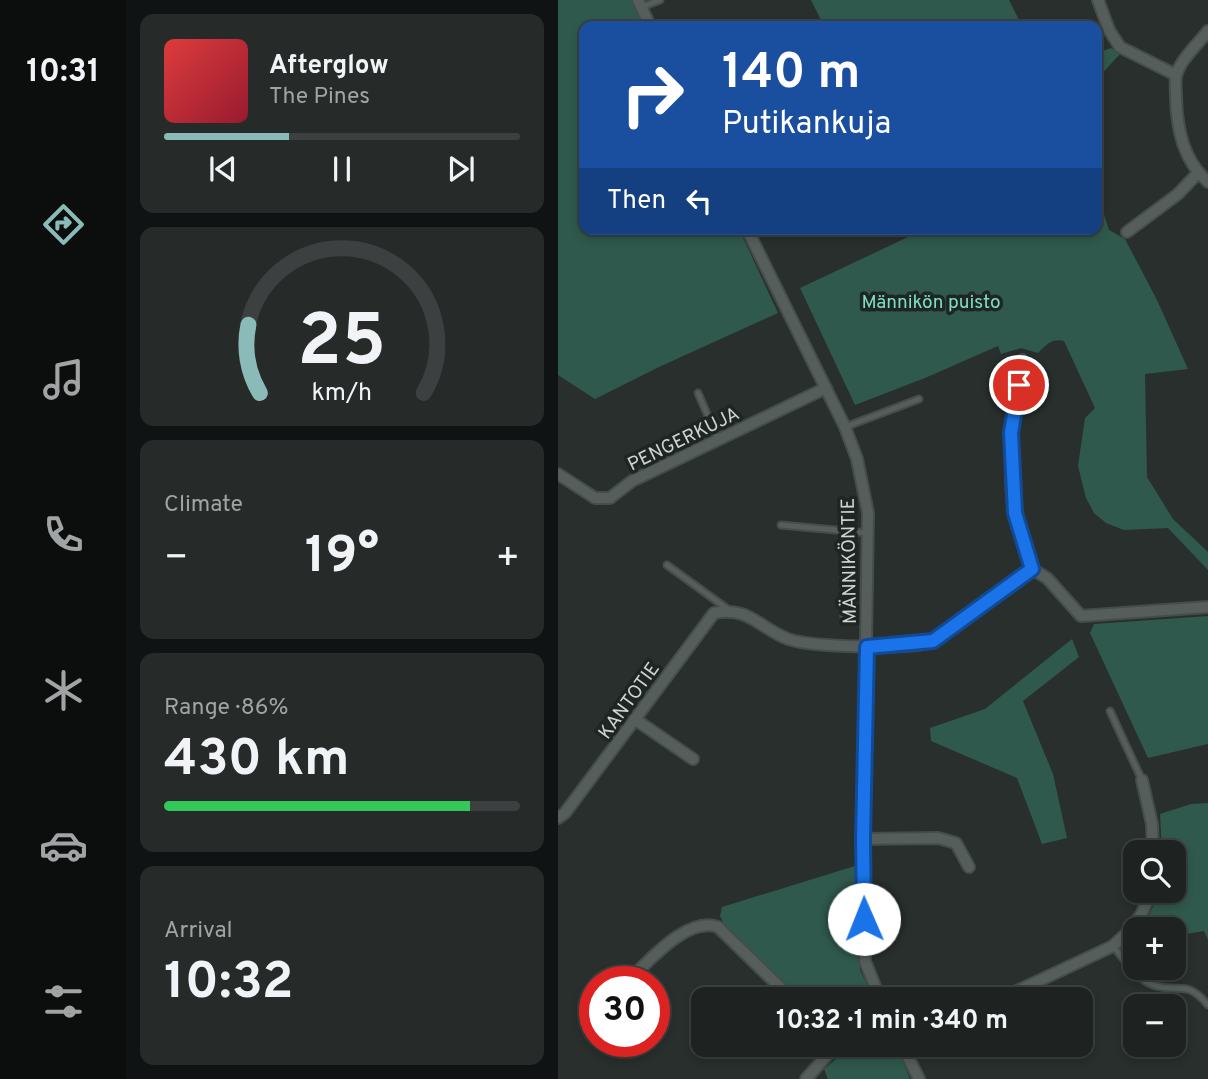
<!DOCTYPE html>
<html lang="en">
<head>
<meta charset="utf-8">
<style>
  body { margin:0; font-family:Overpass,sans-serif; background:#262b2a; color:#f1f3f6; height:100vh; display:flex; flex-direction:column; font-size:26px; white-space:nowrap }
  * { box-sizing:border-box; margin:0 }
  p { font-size:23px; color:#a1a4a5 }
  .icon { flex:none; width:38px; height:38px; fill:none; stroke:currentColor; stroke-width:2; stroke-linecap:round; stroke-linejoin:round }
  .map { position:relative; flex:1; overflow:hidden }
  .sheet { display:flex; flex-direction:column; gap:14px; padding:14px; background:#101313; width:432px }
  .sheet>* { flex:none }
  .hud { position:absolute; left:21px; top:21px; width:523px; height:214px; border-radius:14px; box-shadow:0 4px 10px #0003,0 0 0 2px #3c4040; background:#1a4fa0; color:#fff; overflow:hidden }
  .buttons { position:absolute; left:565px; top:840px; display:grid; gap:14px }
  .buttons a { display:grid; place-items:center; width:63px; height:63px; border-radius:14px; background:#1e2322; box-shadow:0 4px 10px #0003,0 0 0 2px #3c4040; font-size:35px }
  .speed { position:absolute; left:21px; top:966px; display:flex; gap:14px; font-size:35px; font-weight:700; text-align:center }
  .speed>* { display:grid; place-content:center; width:91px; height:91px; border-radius:50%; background:#1e2322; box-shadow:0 4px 10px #0003,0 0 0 2px #3c4040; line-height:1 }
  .speed .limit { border:10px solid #d22; background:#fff; color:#111 }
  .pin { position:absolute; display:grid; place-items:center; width:60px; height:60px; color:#fff; margin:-30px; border:4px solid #fff; border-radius:50%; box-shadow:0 2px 7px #0007 }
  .me { position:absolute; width:77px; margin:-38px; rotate:359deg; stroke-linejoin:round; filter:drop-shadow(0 0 5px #0008) }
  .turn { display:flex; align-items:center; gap:24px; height:147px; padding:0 28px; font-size:32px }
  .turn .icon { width:91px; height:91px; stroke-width:2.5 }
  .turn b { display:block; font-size:49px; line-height:60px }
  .then { display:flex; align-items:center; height:66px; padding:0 28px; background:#0003; gap:14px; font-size:26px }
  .big { font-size:52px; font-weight:700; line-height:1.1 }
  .sheet .card { flex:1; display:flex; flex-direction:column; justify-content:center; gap:10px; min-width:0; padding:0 24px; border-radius:14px; background:#262b2a }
  .sheet .dial { align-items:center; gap:0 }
  .dial svg { height:182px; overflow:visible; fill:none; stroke:#3c4040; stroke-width:7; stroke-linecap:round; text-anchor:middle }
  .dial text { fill:#f1f3f6; stroke:none }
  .song { display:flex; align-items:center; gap:21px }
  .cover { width:84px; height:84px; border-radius:10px; background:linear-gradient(135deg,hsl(0 70% 55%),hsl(350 70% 35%)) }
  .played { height:7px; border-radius:4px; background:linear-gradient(90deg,#8bbbb9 35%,#3c4040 35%) }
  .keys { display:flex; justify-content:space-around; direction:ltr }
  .heat { display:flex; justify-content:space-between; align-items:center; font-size:38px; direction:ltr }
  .charge { height:10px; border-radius:5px; background:linear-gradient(90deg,#34c759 86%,#3c4040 0) }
  .trip { position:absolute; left:133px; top:987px; width:402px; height:70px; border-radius:14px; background:#1e2322; box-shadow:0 4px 10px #0003,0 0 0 2px #3c4040; font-weight:700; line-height:70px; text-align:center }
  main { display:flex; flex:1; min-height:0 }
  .tabs { display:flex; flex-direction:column; width:126px; justify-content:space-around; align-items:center; background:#0c0e0e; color:#a1a4a5 }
  .tabs .icon { width:49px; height:49px }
  .tabs .active { color:#8bbbb9 }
  .tabs b { font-size:32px; color:#f1f3f6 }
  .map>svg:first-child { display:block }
  .green { fill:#2f594c }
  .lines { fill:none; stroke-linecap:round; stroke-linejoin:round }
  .lane-casing { stroke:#464c4a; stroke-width:9 }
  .street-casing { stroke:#464c4a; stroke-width:14 }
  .lane { stroke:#565e5b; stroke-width:5 }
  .street { stroke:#565e5b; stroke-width:10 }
  .route-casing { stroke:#114b97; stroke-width:18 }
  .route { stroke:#1a73e8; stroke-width:12 }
  .labels { text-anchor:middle; stroke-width:7; stroke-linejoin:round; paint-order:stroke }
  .park-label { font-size:19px; fill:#7be0c2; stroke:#1f2523 }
  .street-label { font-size:19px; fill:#d0d5d3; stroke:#1f2523 }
</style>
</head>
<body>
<main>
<nav class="tabs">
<b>10:31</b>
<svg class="icon active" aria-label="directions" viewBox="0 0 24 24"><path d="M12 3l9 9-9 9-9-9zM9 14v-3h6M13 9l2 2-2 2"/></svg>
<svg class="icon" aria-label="music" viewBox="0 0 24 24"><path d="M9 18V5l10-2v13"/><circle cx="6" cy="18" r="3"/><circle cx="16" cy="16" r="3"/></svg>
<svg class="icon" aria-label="phone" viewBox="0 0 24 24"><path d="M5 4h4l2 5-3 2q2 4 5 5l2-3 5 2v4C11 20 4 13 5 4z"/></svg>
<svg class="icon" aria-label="climate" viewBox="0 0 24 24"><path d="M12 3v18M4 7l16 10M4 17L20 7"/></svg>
<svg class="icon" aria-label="car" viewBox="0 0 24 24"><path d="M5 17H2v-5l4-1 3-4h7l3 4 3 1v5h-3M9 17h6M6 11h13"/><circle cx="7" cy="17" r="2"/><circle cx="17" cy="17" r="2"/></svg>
<svg class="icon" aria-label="filters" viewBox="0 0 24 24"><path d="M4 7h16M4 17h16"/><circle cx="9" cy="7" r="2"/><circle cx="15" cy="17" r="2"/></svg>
</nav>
<section class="sheet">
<div class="card">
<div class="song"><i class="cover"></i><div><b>Afterglow</b><p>The Pines</p></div></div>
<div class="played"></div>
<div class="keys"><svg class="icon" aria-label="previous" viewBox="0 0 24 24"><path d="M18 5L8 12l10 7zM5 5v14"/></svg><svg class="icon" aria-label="pause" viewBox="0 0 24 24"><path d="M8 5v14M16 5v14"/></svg><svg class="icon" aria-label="next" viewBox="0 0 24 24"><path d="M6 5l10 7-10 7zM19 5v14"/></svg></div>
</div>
<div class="card dial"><svg viewBox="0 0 100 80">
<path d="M14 69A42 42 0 1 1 86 69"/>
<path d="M14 69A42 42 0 0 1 9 39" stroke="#8bbbb9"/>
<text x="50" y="56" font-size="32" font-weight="700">25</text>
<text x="50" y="72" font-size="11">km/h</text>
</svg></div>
<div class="card"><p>Climate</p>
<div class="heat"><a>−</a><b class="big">19°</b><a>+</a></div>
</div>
<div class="card"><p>Range · 86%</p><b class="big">430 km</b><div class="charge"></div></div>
<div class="card"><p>Arrival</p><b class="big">10:32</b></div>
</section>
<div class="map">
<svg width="650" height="1079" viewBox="0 0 650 1079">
  <rect width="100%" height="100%" fill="#282f2d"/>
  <!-- green -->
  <g class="green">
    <path d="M 0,0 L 74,0 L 86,26 L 26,26 L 26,229 L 181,229 L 220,313 L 101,367 L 37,399 L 0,375 Z"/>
    <path d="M 253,0 L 451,0 L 464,26 L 266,26 Z"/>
    <path d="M 553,48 L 562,54 L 539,79 L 539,53 Z"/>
    <path d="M 539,192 L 551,230 L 567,239 L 599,300 L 630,369 L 587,374 L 589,477 L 615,519 L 650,552 L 650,570 L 610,528 L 566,530 L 548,523 L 536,513 L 528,498 L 520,466 L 527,418 L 537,408 L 506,341 C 494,338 488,345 480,353 L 463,348 L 443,354 L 440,346 L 367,378 L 297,405 L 242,288 L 367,229 L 539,229 Z"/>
    <path d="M 650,616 L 650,744 L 590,758 L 532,633 L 536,624 Z"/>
    <path d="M 514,639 L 521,657 L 465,701 L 495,774 L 509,838 L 484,844 L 459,778 L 373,741 L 372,728 L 427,709 Z"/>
    <path d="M 650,803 L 650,940 L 646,931 L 616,936 L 616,929 L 585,929 L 602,891 L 616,891 L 616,852 L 604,852 L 602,814 L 633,804 Z"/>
    <path d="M 300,865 L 302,970 L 316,999 L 242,999 L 166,924 L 162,916 L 164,907 Z"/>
    <path d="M 298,1045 L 338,1045 L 352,1079 L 270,1079 L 266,1069 L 290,1049 Z"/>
  </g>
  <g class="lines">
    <!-- lane casing -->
    <g class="lane-casing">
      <g id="lane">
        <path d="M 84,7 L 102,0"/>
        <path d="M 140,393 L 160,439"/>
        <path d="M 287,427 L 361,399"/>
        <path d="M 223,525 L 310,533"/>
        <path d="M 109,565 L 171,610"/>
        <path d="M 286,620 L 287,531"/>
        <path d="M 552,711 L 584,780"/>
        <path d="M 555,946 C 566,959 578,979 595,985 C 622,994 627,978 650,1005"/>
      </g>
    </g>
    <!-- street casing -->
    <g class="street-casing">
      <g id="street">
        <path d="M 80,0 L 92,26"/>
        <path d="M 540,0 L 551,30 L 562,47 L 618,75"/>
        <path d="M 650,31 C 640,44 622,60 618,76 C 617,82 618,91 618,98 C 619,129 625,160 650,182"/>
        <path d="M 189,229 L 287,427 L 299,459 L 310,513 L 305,839 L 307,946 L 307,961 L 322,999"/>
        <path d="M 569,232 L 620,194 L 640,173"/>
        <path d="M 0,474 L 37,498 L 52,498 L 74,481 L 268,388"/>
        <path d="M 474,569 L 489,578 L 523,616 L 650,607"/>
        <path d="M 78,720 L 135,759"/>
        <path d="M 584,780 L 594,824 L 595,852"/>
        <path d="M 0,818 L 7,813 L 156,613 C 191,606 201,628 230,639 C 253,647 351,650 374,642 C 383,638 393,629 400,623 C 425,605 450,587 474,569 C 469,550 460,531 456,512 C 448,460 457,411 464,360"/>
        <path d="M 305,839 L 380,838 L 398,843 L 411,867"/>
        <path d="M 73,978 C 93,959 130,916 160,927 L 234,999"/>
        <path d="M 442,999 L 555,946 L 573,929 L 584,913 L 593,891"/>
        <path d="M 344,1045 L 361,1079"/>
        <path d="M 248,1079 L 278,1045"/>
      </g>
    </g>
    <!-- lane -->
    <use href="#lane" class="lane"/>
    <!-- street -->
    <use href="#street" class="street"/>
  </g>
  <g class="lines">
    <!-- route casing -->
    <g class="route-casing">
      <path id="route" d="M 306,919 L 305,839 L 309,647 L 375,641 L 474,569 L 457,513 L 453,433 L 461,385"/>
    </g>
    <!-- route -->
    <use href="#route" class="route"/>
  </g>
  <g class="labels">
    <!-- park labels -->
    <g class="park-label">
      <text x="373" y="308">Männikön puisto</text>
    </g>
    <!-- street labels -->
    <g class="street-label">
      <text transform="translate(125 438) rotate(-26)" y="7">PENGERKUJA</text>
      <text transform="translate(290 561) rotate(-91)" y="7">MÄNNIKÖNTIE</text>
      <text transform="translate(70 700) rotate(-54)" y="7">KANTOTIE</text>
    </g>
  </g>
</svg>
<div class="buttons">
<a><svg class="icon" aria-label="search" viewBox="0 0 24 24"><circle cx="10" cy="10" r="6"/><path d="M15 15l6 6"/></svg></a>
<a>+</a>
<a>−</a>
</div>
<div class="speed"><div class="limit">30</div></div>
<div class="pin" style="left:461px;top:385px;background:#d93025"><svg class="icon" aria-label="arrive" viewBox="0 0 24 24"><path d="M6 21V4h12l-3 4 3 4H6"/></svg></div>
<svg class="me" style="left:306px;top:919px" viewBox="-20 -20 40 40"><circle r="19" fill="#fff"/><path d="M0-13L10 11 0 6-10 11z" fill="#1a73e8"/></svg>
<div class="trip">10:32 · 1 min · 340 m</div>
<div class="hud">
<div class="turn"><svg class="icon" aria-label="right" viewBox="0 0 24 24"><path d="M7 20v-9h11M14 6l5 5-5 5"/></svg><div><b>140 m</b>Putikankuja</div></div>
<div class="then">Then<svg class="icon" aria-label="left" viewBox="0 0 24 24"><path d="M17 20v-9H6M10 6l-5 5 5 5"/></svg></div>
</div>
</div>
</main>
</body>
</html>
